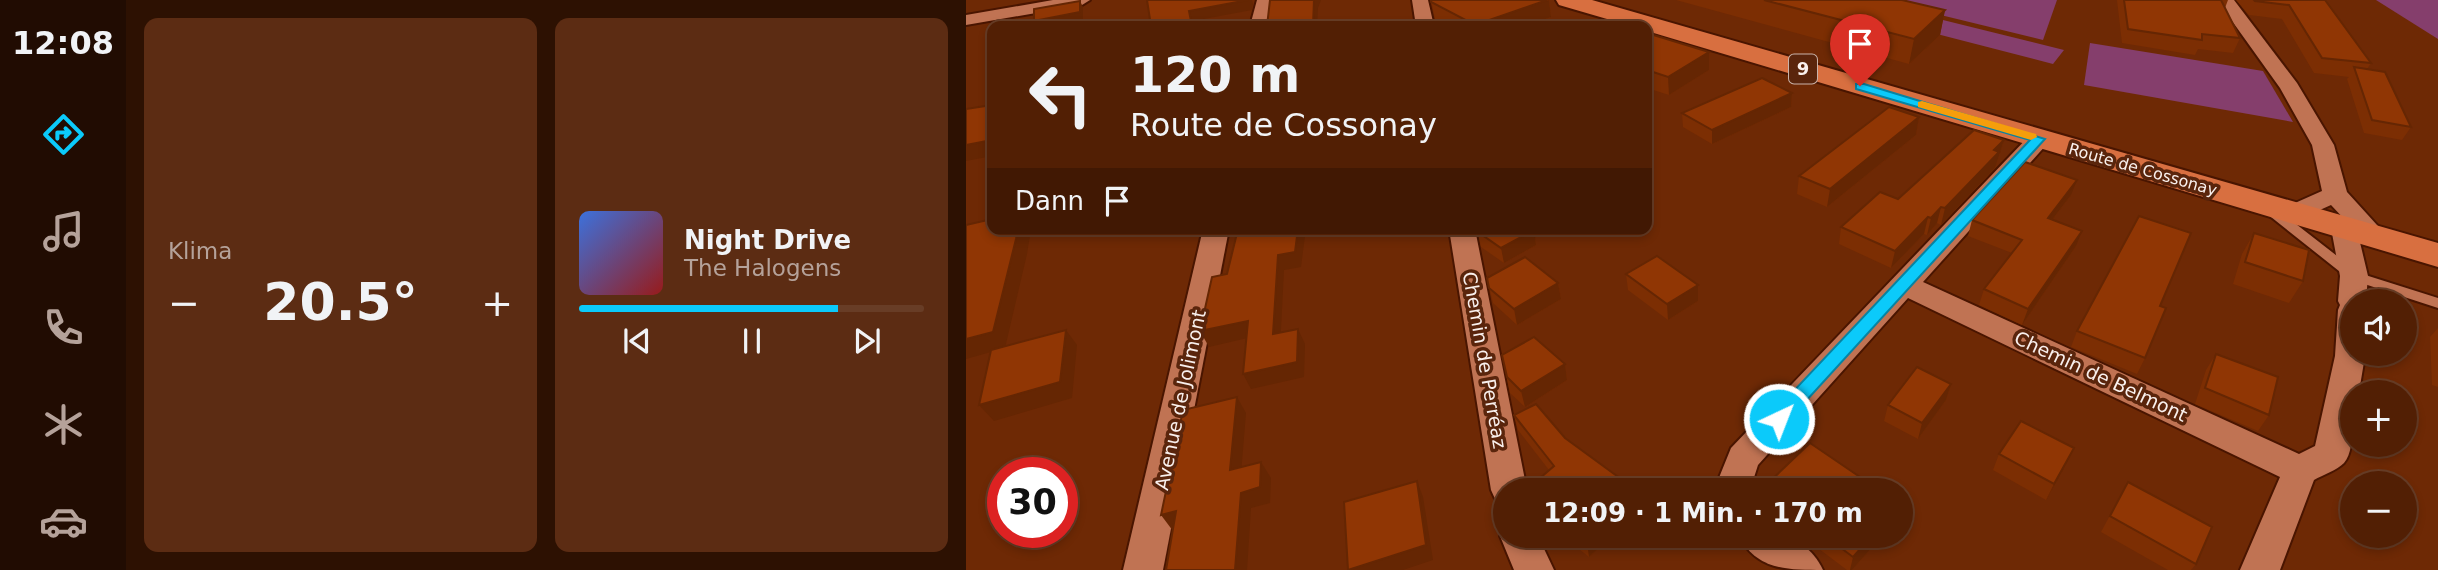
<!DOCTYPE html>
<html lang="de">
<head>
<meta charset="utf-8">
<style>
  body { margin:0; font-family:"DejaVu Sans",sans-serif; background:#5c2c13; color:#f1f3f6; height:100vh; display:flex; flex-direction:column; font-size:26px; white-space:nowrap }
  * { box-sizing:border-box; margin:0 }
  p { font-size:23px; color:#b5a29a }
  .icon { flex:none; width:38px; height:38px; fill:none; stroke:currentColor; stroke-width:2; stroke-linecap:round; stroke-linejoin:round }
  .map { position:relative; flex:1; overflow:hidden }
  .sheet { display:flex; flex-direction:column; gap:18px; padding:18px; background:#2d1102; width:840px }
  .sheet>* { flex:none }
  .guide { position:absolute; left:21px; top:21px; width:665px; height:214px; border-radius:14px; box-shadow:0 4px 10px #0003,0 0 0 2px #683d26; background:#521f04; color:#f1f3f6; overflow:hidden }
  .tools { position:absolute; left:1374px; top:289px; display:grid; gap:14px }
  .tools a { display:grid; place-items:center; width:77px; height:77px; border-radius:50%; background:#521f04; box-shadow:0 4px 10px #0003,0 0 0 2px #683d26; font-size:35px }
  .speed { position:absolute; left:21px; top:457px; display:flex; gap:14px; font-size:35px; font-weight:700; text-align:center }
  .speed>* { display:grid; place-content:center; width:91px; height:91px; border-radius:50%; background:#521f04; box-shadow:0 4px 10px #0003,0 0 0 2px #683d26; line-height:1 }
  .speed .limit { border:10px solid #d22; background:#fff; color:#111 }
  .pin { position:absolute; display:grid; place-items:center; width:60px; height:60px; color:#fff; margin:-72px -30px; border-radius:50% 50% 50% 0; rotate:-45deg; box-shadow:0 0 7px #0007 }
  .pin .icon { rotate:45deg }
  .me { position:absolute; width:77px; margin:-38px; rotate:43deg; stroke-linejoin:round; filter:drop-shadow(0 0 5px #0008) }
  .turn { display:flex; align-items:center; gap:24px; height:147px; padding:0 28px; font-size:32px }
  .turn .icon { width:91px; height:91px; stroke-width:2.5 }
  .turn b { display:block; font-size:49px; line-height:60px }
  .then { display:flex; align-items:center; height:66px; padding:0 28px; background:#0003; gap:14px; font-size:26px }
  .big { font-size:52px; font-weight:600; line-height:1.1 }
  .sheet .widget { flex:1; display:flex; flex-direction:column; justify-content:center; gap:10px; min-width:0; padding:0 24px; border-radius:14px; background:#5c2c13 }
  .song { display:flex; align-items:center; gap:21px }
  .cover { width:84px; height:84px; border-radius:10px; background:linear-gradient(135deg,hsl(220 70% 55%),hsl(0 70% 35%)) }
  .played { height:7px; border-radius:4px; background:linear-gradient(90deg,#0bcafa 75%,#683d26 75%) }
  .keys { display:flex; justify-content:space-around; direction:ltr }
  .heat { display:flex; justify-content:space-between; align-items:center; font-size:38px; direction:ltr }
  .sheet .tiles { flex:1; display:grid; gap:18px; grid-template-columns:repeat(2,1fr) }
  .trip { position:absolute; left:527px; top:478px; width:420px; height:70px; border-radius:35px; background:#521f04; box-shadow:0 4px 10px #0003,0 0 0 2px #683d26; font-weight:600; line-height:70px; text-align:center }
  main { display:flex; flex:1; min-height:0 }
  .dock { display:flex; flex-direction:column; width:126px; justify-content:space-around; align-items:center; background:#210c02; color:#b5a29a }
  .dock .icon { width:49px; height:49px }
  .dock .selected { color:#0bcafa }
  .dock b { font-size:32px; color:#f1f3f6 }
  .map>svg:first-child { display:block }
  .green { fill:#853e6c }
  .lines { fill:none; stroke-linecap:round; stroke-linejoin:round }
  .lane-casing { stroke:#491500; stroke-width:4 }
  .street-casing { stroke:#491500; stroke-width:4 }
  .primary-casing { stroke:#491500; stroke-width:4 }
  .lane { fill:#c07353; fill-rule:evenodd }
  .street { fill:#c07353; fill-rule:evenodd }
  .primary { fill:#d86f40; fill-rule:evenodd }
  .wall { fill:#7c2e03 }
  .shaded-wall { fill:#652603 }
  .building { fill:#903604; stroke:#652603; stroke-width:2 }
  .route { fill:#0bcafa; stroke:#0783a2; stroke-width:2 }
  .slow { fill:#f59e0b }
  .labels { text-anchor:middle; stroke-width:7; stroke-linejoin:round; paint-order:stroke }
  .far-street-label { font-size:16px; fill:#f9f0ed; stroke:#5a250c }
  .shield { fill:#5a250c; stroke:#c9b3aa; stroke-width:2 }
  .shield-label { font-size:18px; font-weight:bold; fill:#f9f0ed }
  .street-label { font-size:19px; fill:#f9f0ed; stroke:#5a250c }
</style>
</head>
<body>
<main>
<nav class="dock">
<b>12:08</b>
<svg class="icon selected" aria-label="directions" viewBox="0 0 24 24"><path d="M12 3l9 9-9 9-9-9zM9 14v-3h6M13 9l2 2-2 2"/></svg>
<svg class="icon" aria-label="music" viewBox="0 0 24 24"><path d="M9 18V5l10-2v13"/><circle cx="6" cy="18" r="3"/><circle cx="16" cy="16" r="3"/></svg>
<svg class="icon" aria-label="phone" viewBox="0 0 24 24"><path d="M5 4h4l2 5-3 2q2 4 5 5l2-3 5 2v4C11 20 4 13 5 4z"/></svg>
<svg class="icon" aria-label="climate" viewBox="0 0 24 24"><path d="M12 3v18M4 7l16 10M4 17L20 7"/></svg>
<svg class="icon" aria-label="car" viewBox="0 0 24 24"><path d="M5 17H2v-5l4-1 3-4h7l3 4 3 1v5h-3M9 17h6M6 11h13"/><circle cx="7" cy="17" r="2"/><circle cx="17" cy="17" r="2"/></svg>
</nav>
<section class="sheet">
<div class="tiles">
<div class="widget"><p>Klima</p>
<div class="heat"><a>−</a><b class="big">20.5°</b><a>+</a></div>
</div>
<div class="widget">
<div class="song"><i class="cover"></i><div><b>Night Drive</b><p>The Halogens</p></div></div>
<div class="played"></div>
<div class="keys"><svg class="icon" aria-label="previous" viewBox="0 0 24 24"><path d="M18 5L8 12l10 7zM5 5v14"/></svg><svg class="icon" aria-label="pause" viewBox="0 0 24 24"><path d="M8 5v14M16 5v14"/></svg><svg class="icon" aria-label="next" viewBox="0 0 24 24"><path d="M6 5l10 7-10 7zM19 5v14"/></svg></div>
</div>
</div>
</section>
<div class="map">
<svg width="1472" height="570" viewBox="0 0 1472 570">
  <rect width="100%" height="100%" fill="#6e2905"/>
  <!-- green -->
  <g class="green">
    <path d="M 839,0 L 896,0 L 1098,50 L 1087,64 Z"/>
    <path d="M 913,0 L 1091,0 L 1077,40 Z"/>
    <path d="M 1410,0 L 1472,0 L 1472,39 Z"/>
    <path d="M 1124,43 L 1297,71 L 1327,122 L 1118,85 Z"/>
  </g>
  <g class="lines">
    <!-- lane casing -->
    <g class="lane-casing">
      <path id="lane" d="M 1304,206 L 1308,207 L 1393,273 L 1472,298 L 1472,308 L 1383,279 L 1300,213 L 1298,210 Z"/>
    </g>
    <!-- street casing -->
    <g class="street-casing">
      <g id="street">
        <path d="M 87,0 L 124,0 L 116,5 L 0,25 L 0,15 Z"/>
        <path d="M 291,0 L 307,0 L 302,26 L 284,26 Z"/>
        <path d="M 446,0 L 462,0 L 468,26 L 450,26 Z"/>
        <path d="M 1251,0 L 1268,0 L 1331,83 L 1368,145 L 1381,192 L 1421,236 L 1417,242 C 1406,244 1400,243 1392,234 L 1402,276 L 1400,301 L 1386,301 L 1386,354 L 1399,354 L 1399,356 L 1393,392 L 1386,392 C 1386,410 1390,450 1378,463 C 1371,470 1357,475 1348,480 L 1314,570 L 1274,570 L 1314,477 L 942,298 L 792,465 L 784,490 L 748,490 L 765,448 L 1065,134 L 1081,134 L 1084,139 L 1081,144 L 957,282 L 1333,454 L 1349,446 L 1369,356 L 1372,310 L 1374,305 L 1372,301 L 1374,276 L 1365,228 L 1369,223 L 1380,221 L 1365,205 L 1336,218 L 1327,221 L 1318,218 L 1314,213 L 1318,208 L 1356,191 L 1346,145 L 1314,88 Z"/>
        <path d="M 237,229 L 263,229 L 197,570 L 157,570 Z"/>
        <path d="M 483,229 L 509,229 L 561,490 L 539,490 L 539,504 L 530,501 L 525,490 Z"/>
        <path d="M 539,525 L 539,536 L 572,536 L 588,570 L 548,570 L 534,536 Z"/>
        <path d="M 773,536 C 808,533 840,534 857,570 C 820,570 791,570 773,536 Z"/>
      </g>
    </g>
    <!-- primary casing -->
    <g class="primary-casing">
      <path id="primary" d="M 590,0 L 626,0 L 1472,243 L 1472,267 L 681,31 L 681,26 L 665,26 L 593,5 Z"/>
    </g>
    <!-- lane -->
    <use href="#lane" class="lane"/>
    <!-- street -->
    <use href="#street" class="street"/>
    <!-- primary -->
    <use href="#primary" class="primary"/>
  </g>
  <!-- wall -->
  <g class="wall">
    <path d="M 465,0 L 583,0 L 585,17 L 559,26 L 482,26 L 469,19 Z"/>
    <path d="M 710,0 L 936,0 L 979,10 L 974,35 L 943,64 Z"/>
    <path d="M 1151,0 L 1262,0 L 1259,8 L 1274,38 L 1267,53 L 1232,49 L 1229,55 L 1156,43 Z"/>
    <path d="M 1270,0 L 1359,0 L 1405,63 L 1401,69 L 1445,127 L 1436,140 L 1398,133 L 1381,79 L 1383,77 L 1348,73 L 1316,19 L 1283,15 Z"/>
    <path d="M 681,33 L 743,52 L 743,70 L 703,95 L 681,88 Z"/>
    <path d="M 826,93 L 825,107 L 746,144 L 717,127 L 716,113 Z"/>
    <path d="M 953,117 L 950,135 L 861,207 L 831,194 L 833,176 Z"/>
    <path d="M 1038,140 L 1029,168 L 975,225 L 971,223 L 961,235 L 958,234 L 925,268 L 873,244 L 875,227 L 932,199 Z"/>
    <path d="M 1105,195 L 1086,220 L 1110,246 L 1056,325 L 1013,305 L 1018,289 L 1046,253 L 1002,236 L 1006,220 Z"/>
    <path d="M 511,229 L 568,230 L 570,245 L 538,263 L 515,247 Z"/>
    <path d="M 1288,233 L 1337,281 L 1323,303 L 1267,284 L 1276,254 Z"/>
    <path d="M 660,274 L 732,301 L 702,320 L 662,290 Z"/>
    <path d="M 521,278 L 592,283 L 595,299 L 551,325 L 527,303 Z"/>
    <path d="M 1194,306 L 1179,358 L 1171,374 L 1105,347 L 1111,331 Z"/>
    <path d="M 1472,328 L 1472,387 L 1466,385 L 1464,337 Z"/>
    <path d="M 1250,354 L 1303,415 L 1292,431 L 1229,404 L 1240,370 Z"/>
    <path d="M 536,355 L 599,364 L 601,380 L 559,407 L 544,393 Z"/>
    <path d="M 985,384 L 980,400 L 952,439 L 918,421 L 922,405 Z"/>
    <path d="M 548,415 L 599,438 L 670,490 L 583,470 L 552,430 Z"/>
    <path d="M 1033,454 L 1100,464 L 1080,500 L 1027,470 Z"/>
    <path d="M 1162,482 L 1230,564 L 1225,570 L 1202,570 L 1135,532 Z"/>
    <path d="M 597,536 L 645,536 L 623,557 Z"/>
    <path d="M 836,536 L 916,536 L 886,570 L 881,570 Z"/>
  </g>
  <!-- shaded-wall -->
  <g class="shaded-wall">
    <path d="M 282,0 L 286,0 L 287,4 L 286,10 L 227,21 L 228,26 L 226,26 L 223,11 Z"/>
    <path d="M 348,0 L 355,0 L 352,8 L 351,26 L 347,26 Z"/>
    <path d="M 583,0 L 585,17 L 559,26 L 510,26 L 509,25 Z"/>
    <path d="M 114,1 L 117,7 L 117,19 L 79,26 L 71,26 L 68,21 Z"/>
    <path d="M 979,10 L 974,35 L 943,64 L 948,39 Z"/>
    <path d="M 743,52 L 743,70 L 703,95 L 702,77 Z"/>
    <path d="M 826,93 L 825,107 L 746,144 L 746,130 Z"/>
    <path d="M 953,117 L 950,135 L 861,207 L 864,189 Z"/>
    <path d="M 26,140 L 26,156 L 0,161 L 0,145 Z"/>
    <path d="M 1038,140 L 1029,168 L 975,225 L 979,208 Z"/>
    <path d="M 1111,180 L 1105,195 L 1076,233 L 1082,218 Z"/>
    <path d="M 975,207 L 971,223 L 961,235 L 965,218 Z"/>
    <path d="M 962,217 L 958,234 L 925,268 L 929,251 Z"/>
    <path d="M 52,229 L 65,229 L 61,254 L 39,348 L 0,359 L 0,339 Z"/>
    <path d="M 330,229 L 336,229 L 339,236 L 335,267 L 318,270 L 314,349 L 307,334 L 312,255 Z"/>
    <path d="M 568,230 L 570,245 L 538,263 L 535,248 Z"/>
    <path d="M 1116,231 L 1110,246 L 1056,325 L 1062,309 Z"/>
    <path d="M 592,283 L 595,299 L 551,325 L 548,309 Z"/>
    <path d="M 732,285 L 732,301 L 702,320 L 701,304 Z"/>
    <path d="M 282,321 L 290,336 L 243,347 L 234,331 Z"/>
    <path d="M 332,329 L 339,344 L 338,377 L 285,389 L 277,374 Z"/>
    <path d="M 100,330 L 111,345 L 106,398 L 28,421 L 13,405 Z"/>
    <path d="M 599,364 L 601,380 L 559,407 L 555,391 Z"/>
    <path d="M 985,384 L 980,400 L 952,439 L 956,423 Z"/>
    <path d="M 271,397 L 280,413 L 274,486 L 264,470 Z"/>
    <path d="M 1108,448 L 1100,464 L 1080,500 L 1088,484 Z"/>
    <path d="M 295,462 L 305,478 L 304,503 L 285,508 L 281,570 L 269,570 L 275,493 Z"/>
    <path d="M 451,481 L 457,497 L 467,560 L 437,570 L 382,570 Z"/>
    <path d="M 210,511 L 207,531 L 195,515 Z"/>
    <path d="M 628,536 L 645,536 L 623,557 L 621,542 Z"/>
    <path d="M 906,536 L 916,536 L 886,570 L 884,570 L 887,557 Z"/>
  </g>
  <!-- building -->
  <g class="building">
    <path d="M 181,0 L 282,0 L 223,11 L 226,26 L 185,26 Z"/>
    <path d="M 304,0 L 348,0 L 347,26 L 301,26 Z"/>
    <path d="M 465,0 L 581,0 L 509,25 L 465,2 Z"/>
    <path d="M 798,0 L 936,0 L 979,10 L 948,39 Z"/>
    <path d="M 1158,0 L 1255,0 L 1274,38 L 1236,34 L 1236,40 L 1162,29 Z"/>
    <path d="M 1288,0 L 1359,0 L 1405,63 L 1356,58 L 1323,5 L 1289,1 Z"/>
    <path d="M 114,1 L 114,12 L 68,21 L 68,9 Z"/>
    <path d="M 681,33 L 743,52 L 702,77 L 681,70 Z"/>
    <path d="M 1388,67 L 1419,72 L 1445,127 L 1406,120 Z"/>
    <path d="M 796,78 L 826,93 L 746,130 L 716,113 Z"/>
    <path d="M 26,105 L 26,140 L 0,145 L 0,109 Z"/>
    <path d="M 923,107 L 953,117 L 864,189 L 833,176 Z"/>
    <path d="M 1008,130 L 1038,140 L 1028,150 L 1033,152 L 979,208 L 975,207 L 965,218 L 962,217 L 929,251 L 875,227 L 914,192 L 932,199 Z"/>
    <path d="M 1059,162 L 1111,180 L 1082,218 L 1116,231 L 1062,309 L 1018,289 L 1056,240 L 1006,220 Z"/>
    <path d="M 26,201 L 26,229 L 52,229 L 50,239 L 27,332 L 0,339 L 0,225 L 22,220 Z"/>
    <path d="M 1173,216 L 1225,233 L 1194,306 L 1200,308 L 1179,358 L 1111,331 Z"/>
    <path d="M 272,229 L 332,229 L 329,252 L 312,255 L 307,334 L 332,329 L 331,362 L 277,374 L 282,321 L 234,331 L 246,277 L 261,274 Z"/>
    <path d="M 511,229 L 567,229 L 568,230 L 535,248 L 512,232 Z"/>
    <path d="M 1288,233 L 1343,250 L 1337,281 L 1279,262 Z"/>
    <path d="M 691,256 L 732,285 L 701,304 L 660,274 Z"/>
    <path d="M 559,257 L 592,283 L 548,309 L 523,288 L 521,278 Z"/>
    <path d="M 100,330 L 94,382 L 13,405 L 25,350 Z"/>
    <path d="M 568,337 L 599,364 L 555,391 L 541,377 L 536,355 Z"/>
    <path d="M 1250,354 L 1312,377 L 1303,415 L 1239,388 Z"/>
    <path d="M 951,367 L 985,384 L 956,423 L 922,405 Z"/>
    <path d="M 271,397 L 264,470 L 295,462 L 294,487 L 275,493 L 269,570 L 200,570 L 210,511 L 195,515 L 217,410 Z"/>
    <path d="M 570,404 L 599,438 L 670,490 L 560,490 L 588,466 L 548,415 Z"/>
    <path d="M 1055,421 L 1108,448 L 1088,484 L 1033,454 Z"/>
    <path d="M 844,443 L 913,490 L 798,490 L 796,489 Z"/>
    <path d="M 451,481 L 460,545 L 382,570 L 378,502 Z"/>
    <path d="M 1162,482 L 1246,527 L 1230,564 L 1144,516 Z"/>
    <path d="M 612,536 L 628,536 L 621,542 Z"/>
    <path d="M 859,536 L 906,536 L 887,557 Z"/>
  </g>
  <!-- route -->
  <path class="route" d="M 890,84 L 898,84 L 1079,139 L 819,424 L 813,427 L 806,424 L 803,419 L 806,414 L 1064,140 L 890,89 Z"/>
  <!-- slow -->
  <path class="slow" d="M 956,101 L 1070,134 L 1071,137 L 1065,140 L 952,107 L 952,102 Z"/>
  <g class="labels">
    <!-- far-street labels -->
    <g class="far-street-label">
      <text transform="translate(1177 169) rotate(16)" y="6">Route de Cossonay</text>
    </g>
    <!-- shield labels -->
    <rect class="shield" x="823" y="54.5" width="28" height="29" rx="5"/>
    <g class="shield-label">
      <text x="837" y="75">9</text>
    </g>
    <!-- street labels -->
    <g class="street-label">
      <text transform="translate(519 360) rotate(80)" y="7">Chemin de Perréaz</text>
      <text transform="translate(1135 376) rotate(25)" y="7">Chemin de Belmont</text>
      <text transform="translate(214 400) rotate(-78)" y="7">Avenue de Jolimont</text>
    </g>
  </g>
</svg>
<div class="tools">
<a><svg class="icon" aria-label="sound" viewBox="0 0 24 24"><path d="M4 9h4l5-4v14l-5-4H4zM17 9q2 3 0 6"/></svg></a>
<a>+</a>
<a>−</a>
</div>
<div class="speed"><div class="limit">30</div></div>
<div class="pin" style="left:894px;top:86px;background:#d93025"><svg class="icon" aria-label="arrive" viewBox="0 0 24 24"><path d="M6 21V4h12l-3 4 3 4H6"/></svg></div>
<svg class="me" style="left:813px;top:419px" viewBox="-20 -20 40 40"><circle r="17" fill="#0bcafa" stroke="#fff" stroke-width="3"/><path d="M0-11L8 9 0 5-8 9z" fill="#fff"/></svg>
<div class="trip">12:09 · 1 Min. · 170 m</div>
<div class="guide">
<div class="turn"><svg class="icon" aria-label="left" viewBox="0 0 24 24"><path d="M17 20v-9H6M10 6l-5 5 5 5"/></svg><div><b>120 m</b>Route de Cossonay</div></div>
<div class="then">Dann<svg class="icon" aria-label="arrive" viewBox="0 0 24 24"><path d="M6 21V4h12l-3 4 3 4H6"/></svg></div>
</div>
</div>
</main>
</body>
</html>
